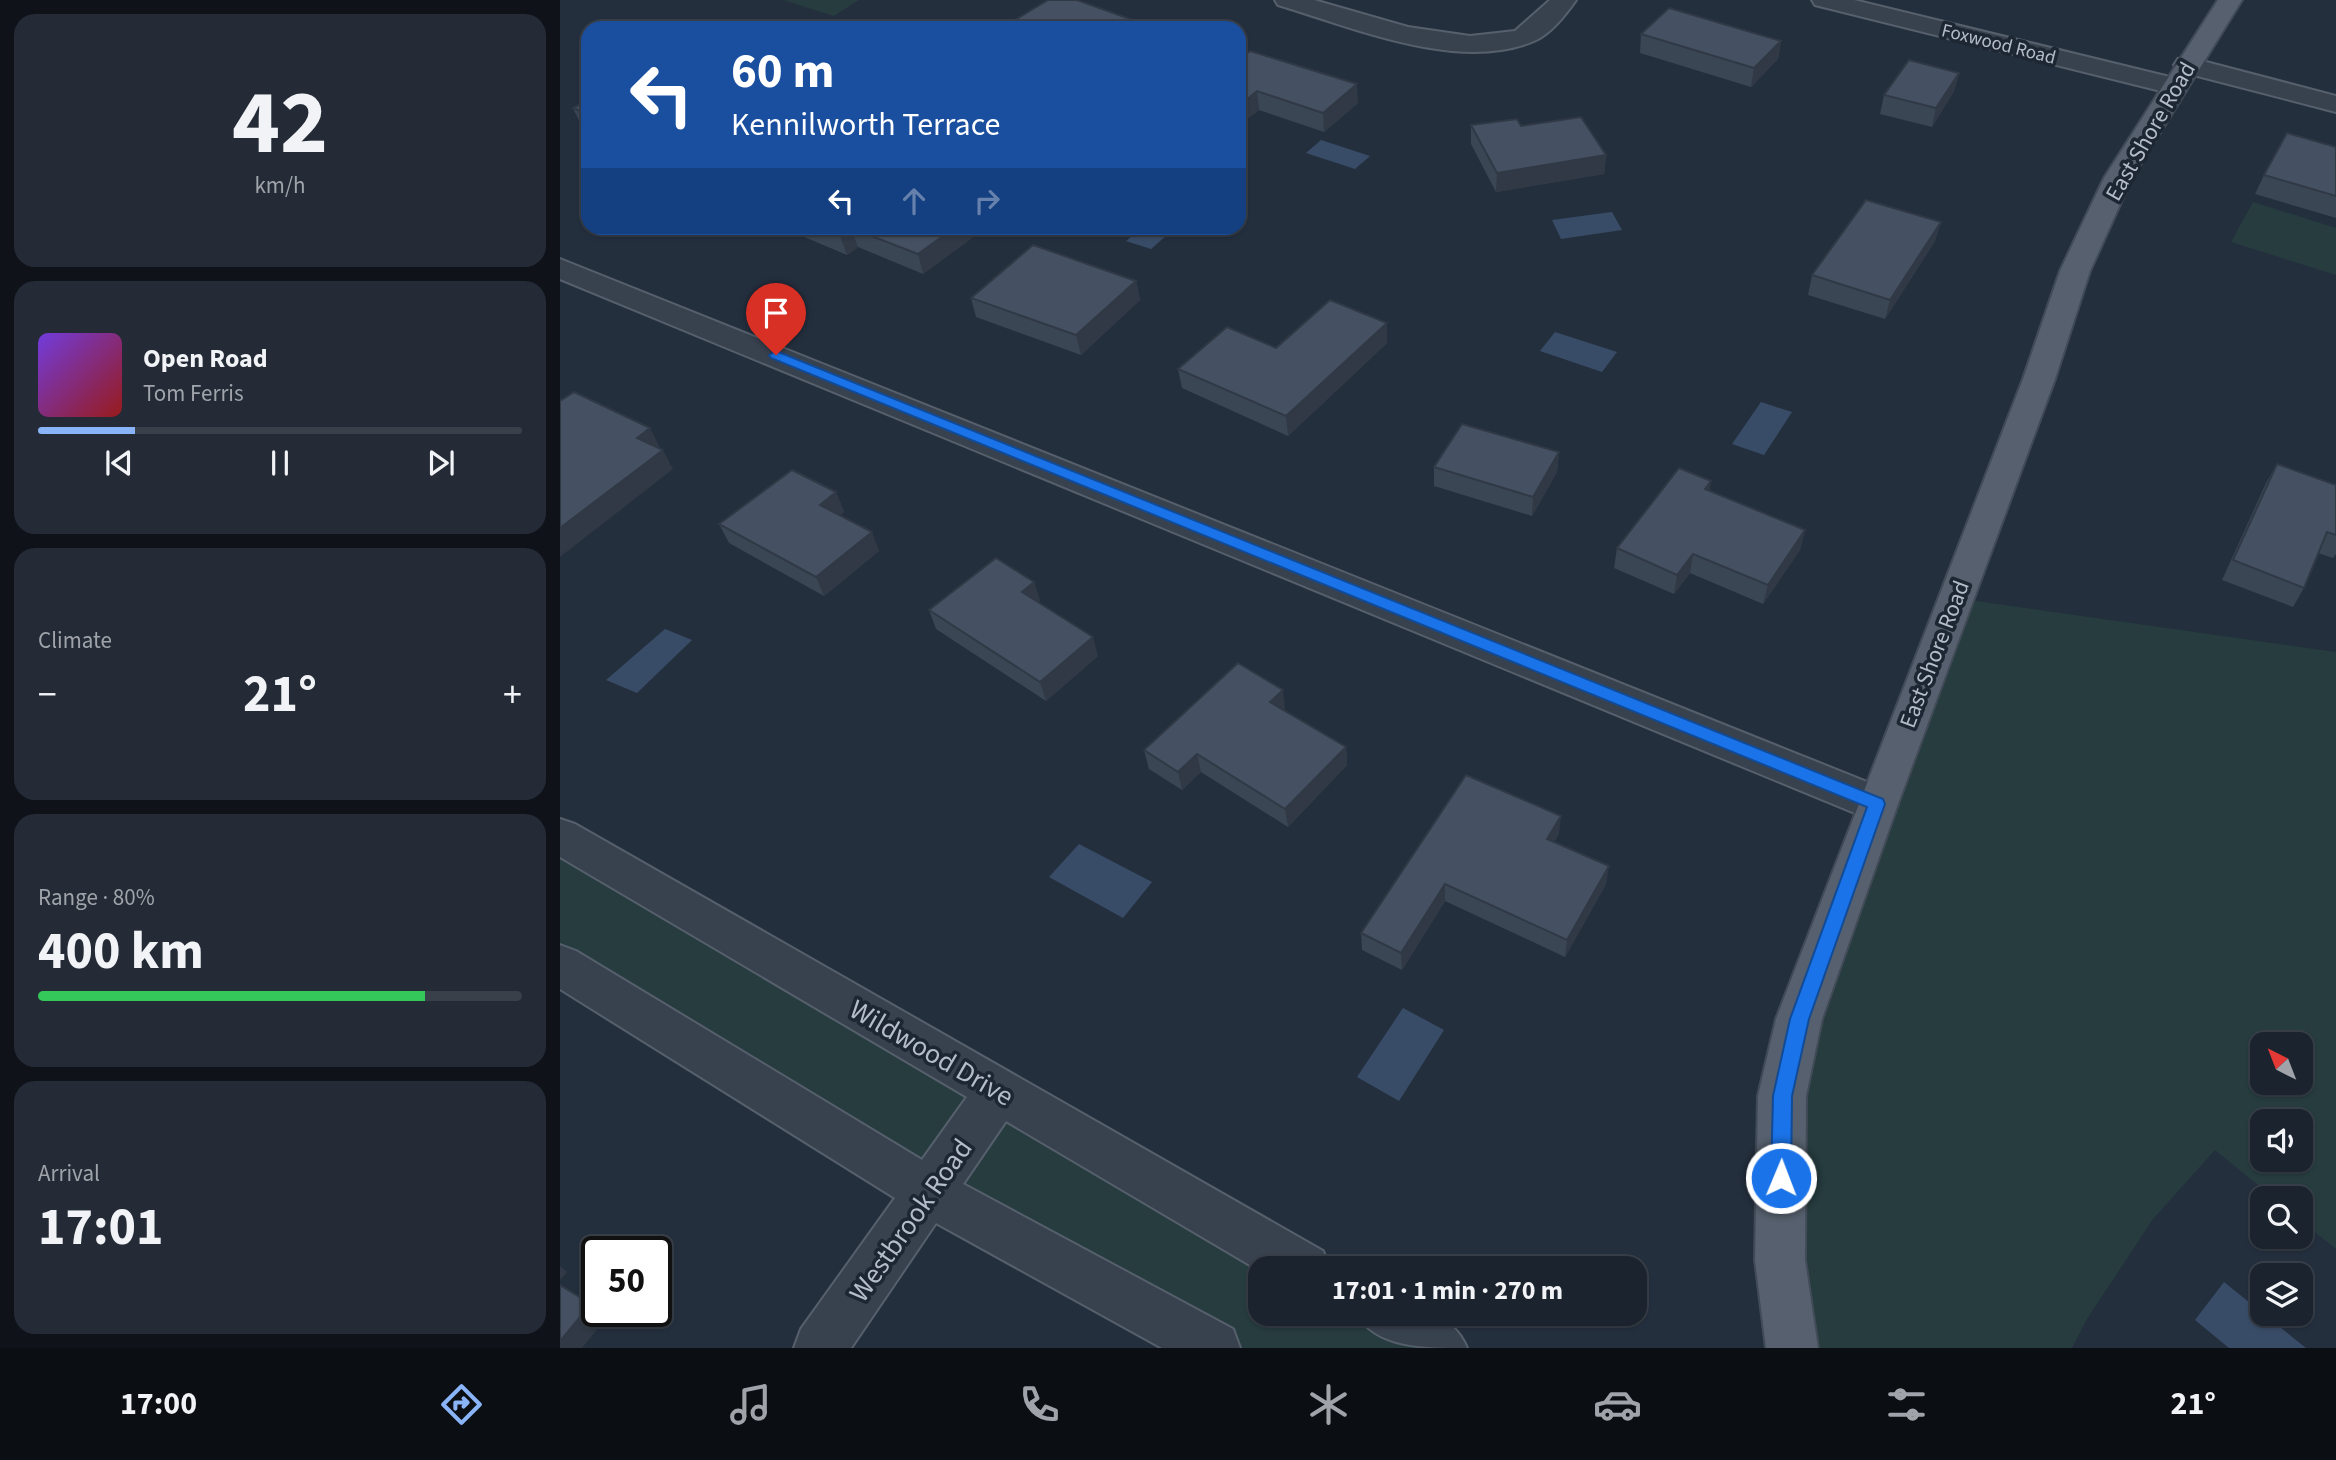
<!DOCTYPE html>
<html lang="en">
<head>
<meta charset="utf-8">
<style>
  body { margin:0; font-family:"Source Sans 3",sans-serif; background:#242b36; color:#f1f3f6; height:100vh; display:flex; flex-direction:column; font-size:26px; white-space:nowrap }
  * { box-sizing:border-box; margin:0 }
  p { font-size:23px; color:#a0a4aa }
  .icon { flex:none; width:38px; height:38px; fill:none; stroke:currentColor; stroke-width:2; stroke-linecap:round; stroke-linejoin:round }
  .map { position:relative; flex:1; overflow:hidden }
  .drawer { display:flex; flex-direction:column; gap:14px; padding:14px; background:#0f1319; width:560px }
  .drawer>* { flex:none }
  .banner { position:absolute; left:21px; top:21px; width:665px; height:214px; border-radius:21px; box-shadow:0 2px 5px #0004,0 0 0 2px #39404a; background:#1a4fa0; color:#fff; overflow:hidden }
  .needle { width:46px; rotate:318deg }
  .buttons { position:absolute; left:1690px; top:1032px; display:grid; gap:14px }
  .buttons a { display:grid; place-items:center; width:63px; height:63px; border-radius:14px; background:#1b232e; box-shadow:0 2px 5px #0004,0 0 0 2px #39404a; font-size:35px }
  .speed { position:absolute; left:21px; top:1236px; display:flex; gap:14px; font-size:35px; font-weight:700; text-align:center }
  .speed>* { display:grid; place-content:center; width:91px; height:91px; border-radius:50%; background:#1b232e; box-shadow:0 2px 5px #0004,0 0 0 2px #39404a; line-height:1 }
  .speed .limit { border:4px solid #111; border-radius:10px; background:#fff; color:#111 }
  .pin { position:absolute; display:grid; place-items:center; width:60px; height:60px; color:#fff; margin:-72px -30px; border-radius:50% 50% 50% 0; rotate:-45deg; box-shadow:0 0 7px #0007 }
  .pin .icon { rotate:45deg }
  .me { position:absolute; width:77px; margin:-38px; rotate:1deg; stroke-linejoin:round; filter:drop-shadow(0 0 5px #0008) }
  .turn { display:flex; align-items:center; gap:24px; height:147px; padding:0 35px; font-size:32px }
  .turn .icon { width:91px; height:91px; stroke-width:2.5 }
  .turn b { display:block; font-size:49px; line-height:60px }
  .lanes { display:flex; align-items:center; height:66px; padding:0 35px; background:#0003; justify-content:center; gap:35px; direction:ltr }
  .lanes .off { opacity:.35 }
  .big { font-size:52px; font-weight:700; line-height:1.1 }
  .drawer .tile { flex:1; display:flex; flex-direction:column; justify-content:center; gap:10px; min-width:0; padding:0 24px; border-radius:21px; background:#242b36 }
  .drawer .dial { align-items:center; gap:0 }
  .dial b { font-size:91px; line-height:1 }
  .song { display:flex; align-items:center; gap:21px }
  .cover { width:84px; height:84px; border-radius:10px; background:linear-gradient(135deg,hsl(260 70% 55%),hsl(0 70% 35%)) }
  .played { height:7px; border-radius:4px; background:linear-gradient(90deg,#8ab4f8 20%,#39404a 20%) }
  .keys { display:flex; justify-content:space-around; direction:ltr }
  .heat { display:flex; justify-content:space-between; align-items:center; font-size:38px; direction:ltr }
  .charge { height:10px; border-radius:5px; background:linear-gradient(90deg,#34c759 80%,#39404a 0) }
  .trip { position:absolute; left:688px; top:1256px; width:399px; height:70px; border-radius:21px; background:#1b232e; box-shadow:0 2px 5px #0004,0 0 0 2px #39404a; font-weight:700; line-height:70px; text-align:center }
  .tabs { display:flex; height:112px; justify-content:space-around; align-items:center; background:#0b0e12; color:#a0a4aa }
  .tabs .icon { width:49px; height:49px }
  .tabs .on { color:#8ab4f8 }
  .tabs b { font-size:32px; color:#f1f3f6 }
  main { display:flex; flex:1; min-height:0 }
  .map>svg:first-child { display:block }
  .green { fill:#263c3f; fill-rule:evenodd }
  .water { fill:#394c67 }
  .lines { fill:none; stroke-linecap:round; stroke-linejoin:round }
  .minor-casing { stroke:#565f6c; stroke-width:4 }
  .major-casing { stroke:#414a57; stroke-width:4 }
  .minor { fill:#38414e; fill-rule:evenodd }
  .major { fill:#56606e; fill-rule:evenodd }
  .wall { fill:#3b4654 }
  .shaded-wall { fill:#303945 }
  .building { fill:#455162; stroke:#303945; stroke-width:2 }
  .route { fill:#1a73e8; stroke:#114b97; stroke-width:2 }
  .labels { text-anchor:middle; stroke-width:7; stroke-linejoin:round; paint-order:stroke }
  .far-street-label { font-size:19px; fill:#b4bcc9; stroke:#1d2633 }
  .street-label { font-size:23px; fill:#b4bcc9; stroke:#1d2633 }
  .near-street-label { font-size:28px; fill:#b4bcc9; stroke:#1d2633 }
</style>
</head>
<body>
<main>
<section class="drawer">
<div class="tile dial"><b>42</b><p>km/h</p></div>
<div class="tile">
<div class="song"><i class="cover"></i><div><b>Open Road</b><p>Tom Ferris</p></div></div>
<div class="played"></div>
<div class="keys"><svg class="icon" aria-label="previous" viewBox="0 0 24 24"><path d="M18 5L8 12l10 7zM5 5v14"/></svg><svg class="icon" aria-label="pause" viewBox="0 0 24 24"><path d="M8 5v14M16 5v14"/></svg><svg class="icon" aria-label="next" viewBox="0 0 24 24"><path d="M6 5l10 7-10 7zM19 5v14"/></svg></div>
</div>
<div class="tile"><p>Climate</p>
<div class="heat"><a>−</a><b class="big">21°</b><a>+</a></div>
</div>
<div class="tile"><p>Range · 80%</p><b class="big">400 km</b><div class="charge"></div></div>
<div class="tile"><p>Arrival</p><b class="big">17:01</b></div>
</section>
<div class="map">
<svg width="1776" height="1348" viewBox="0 0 1776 1348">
  <rect width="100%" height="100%" fill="#242f3e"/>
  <!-- green -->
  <g class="green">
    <path d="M 223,0 L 299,0 L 274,16 Z"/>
    <path d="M 1693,202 L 1776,228 L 1776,275 L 1671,242 Z"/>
    <path d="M 1395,598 L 1776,652 L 1776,1249 L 1741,1221 L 1741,1199 L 1715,1199 L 1655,1150 L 1593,1219 L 1527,1319 L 1512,1348 L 1242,1348 L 1222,1096 ZM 1703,1045 L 1741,1045 L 1741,1083 L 1703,1083 ZM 1703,1122 L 1741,1122 L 1741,1160 L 1703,1160 Z"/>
    <path d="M 0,836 L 700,1269 L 700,1314 L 823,1314 L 881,1348 L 654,1348 L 0,965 Z"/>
  </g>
  <!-- water -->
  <g class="water">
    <path d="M 761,140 L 810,156 L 795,169 L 746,153 Z"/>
    <path d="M 1052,212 L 1062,230 L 1001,239 L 992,220 Z"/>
    <path d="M 581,228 L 615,228 L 591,249 L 566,241 Z"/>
    <path d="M 995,332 L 1057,352 L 1042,372 L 980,351 Z"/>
    <path d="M 1201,402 L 1232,412 L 1204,455 L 1172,444 Z"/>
    <path d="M 105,629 L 132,640 L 77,693 L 46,680 Z"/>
    <path d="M 519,844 L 592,882 L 563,918 L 489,877 Z"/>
    <path d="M 843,1008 L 884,1030 L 839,1101 L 797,1077 Z"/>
    <path d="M 1664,1282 L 1746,1348 L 1669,1348 L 1635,1320 Z"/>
  </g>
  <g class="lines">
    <!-- minor casing -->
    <g class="minor-casing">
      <g id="minor">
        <path d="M 715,0 L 754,0 L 848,27 L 910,36 L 955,31 L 990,0 L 1016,0 C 1006,14 991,34 974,41 C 899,73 792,27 718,5 Z"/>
        <path d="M 1252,0 L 1294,0 L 1622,80 L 1626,86 L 1622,92 L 1613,94 L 1255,5 Z"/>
        <path d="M 1627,57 L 1776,96 L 1776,112 L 1618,71 L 1614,65 L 1618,59 Z"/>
        <path d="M 0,259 L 1332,792 L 1338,804 L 1332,816 L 1317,821 L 1302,816 L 0,279 Z"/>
        <path d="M 0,819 L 15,824 L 763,1251 L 770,1269 L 700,1271 L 446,1121 L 403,1184 L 673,1329 L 680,1348 L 602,1348 L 376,1223 L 291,1348 L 234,1348 L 241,1329 L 335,1198 L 0,989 L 0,945 L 16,951 L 362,1160 L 407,1097 L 0,857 Z"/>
        <path d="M 797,1314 C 840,1314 888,1302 907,1348 C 865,1348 816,1348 797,1314 Z"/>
      </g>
    </g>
    <!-- major casing -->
    <g class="major-casing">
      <path id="major" d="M 1658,0 L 1682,0 L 1572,178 L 1530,271 L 1495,379 L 1338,804 L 1262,1019 L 1246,1096 L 1245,1260 L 1258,1348 L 1206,1348 L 1195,1260 L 1198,1096 L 1216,1019 L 1463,379 L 1500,271 L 1544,178 Z"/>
    </g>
    <!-- minor -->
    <use href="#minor" class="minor"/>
    <!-- major -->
    <use href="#major" class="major"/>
  </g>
  <!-- wall -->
  <g class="wall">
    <path d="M 455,20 L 572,28 L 456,28 Z"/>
    <path d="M 1081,34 L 1221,41 L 1218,59 L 1191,87 L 1080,53 Z"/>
    <path d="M 679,59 L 798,103 L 764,132 L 699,110 L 682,123 L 679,122 Z"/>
    <path d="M 1399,73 L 1394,91 L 1372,127 L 1320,114 L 1324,95 Z"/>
    <path d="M 28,100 L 28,130 L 22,127 L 13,108 Z"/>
    <path d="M 911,125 L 961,126 L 1046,155 L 1044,174 L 936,192 L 911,144 Z"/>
    <path d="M 1776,147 L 1776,218 L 1695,194 L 1704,175 Z"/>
    <path d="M 1381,222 L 1375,241 L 1325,319 L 1248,295 L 1252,275 Z"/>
    <path d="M 223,228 L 419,228 L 420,232 L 363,274 L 298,247 L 287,255 Z"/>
    <path d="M 576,281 L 580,300 L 521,355 L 416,317 L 411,298 Z"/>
    <path d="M 827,323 L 827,343 L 728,436 L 622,388 L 618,369 L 716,348 Z"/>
    <path d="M 999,452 L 997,472 L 972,516 L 874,486 L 874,467 Z"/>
    <path d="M 1717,464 L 1776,485 L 1776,554 L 1773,558 L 1758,553 L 1744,588 L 1733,607 L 1662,580 L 1706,483 Z"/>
    <path d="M 1151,481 L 1149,491 L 1245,530 L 1240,550 L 1203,604 L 1130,573 L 1114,594 L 1054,568 L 1057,548 Z"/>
    <path d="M 276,492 L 284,512 L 280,515 L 319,551 L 264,596 L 169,543 L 159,524 Z"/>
    <path d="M 474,582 L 480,601 L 478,602 L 538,656 L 486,701 L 376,629 L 369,610 Z"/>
    <path d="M 725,708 L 724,710 L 786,747 L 787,765 L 728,827 L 641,772 L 622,790 L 589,769 L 584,750 Z"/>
    <path d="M 906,775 L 999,834 L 994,842 L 1046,884 L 1005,957 L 885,901 L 842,970 L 802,950 L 801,933 Z"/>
  </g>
  <!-- shaded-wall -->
  <g class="shaded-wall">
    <path d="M 570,19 L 572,28 L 556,28 Z"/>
    <path d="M 1221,41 L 1218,59 L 1191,87 L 1194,68 Z"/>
    <path d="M 1399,73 L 1394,91 L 1372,127 L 1376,108 Z"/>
    <path d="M 797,84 L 798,103 L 764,132 L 763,113 Z"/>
    <path d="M 697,91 L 699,110 L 682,123 L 680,105 Z"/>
    <path d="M 1046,155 L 1044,174 L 936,192 L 937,173 Z"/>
    <path d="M 1381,222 L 1375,241 L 1325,319 L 1330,300 Z"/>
    <path d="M 291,228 L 298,247 L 287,255 L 280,236 Z"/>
    <path d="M 394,228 L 419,228 L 420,232 L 363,274 L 358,254 Z"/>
    <path d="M 576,281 L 580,300 L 521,355 L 516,335 Z"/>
    <path d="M 827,323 L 827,343 L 728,436 L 726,416 Z"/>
    <path d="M 90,428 L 100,448 L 87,457 L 77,438 Z"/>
    <path d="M 103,450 L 113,469 L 0,557 L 0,528 Z"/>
    <path d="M 999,452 L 997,472 L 972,516 L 973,497 Z"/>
    <path d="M 1151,481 L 1147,500 L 1145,489 Z"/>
    <path d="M 276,492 L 284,512 L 269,524 L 260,505 Z"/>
    <path d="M 1245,530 L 1240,550 L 1203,604 L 1208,585 Z"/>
    <path d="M 312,532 L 319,551 L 264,596 L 256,577 Z"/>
    <path d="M 1133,554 L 1130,573 L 1114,594 L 1117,575 Z"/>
    <path d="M 474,582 L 480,601 L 467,611 L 462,592 Z"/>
    <path d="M 533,637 L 538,656 L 486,701 L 480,682 Z"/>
    <path d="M 723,690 L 725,708 L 713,720 L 710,702 Z"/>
    <path d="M 786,747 L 787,765 L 728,827 L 725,809 Z"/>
    <path d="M 637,754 L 641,772 L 622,790 L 618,772 Z"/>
    <path d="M 1001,816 L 999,834 L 985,857 L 987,839 Z"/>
    <path d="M 1049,866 L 1046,884 L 1005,957 L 1007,940 Z"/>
    <path d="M 885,884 L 885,901 L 842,970 L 841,953 Z"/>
    <path d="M 0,1266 L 7,1272 L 0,1280 Z"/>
    <path d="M 31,1304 L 37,1309 L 37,1311 L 39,1311 L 47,1317 L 22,1348 L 0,1348 L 0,1341 Z"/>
  </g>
  <!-- building -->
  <g class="building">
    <path d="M 488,0 L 517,0 L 570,19 L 556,28 L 476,28 L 455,20 Z"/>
    <path d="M 1109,8 L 1221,41 L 1194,68 L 1081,34 Z"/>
    <path d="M 690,51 L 797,84 L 763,113 L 697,91 L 680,105 L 679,104 L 679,59 Z"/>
    <path d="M 1349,60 L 1399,73 L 1376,108 L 1324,95 Z"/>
    <path d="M 28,100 L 28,114 L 13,108 Z"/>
    <path d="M 1021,117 L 1046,155 L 937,173 L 911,125 L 957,119 L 961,126 Z"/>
    <path d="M 1727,133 L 1776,147 L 1776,196 L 1704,175 Z"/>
    <path d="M 1306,200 L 1381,222 L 1330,300 L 1252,275 Z"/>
    <path d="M 261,228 L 291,228 L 280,236 Z"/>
    <path d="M 291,228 L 394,228 L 358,254 Z"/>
    <path d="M 473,245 L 576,281 L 516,335 L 411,298 Z"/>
    <path d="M 770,300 L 827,323 L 726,416 L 618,369 L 667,327 L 716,348 Z"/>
    <path d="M 14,392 L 90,428 L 77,438 L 103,450 L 0,528 L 0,401 Z"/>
    <path d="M 902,424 L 999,452 L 973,497 L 874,467 Z"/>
    <path d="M 1717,464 L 1776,485 L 1776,535 L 1767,532 L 1744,588 L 1673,560 Z"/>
    <path d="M 1119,468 L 1151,481 L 1145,489 L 1245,530 L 1208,585 L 1133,554 L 1117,575 L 1057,548 Z"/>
    <path d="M 232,470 L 276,492 L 260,505 L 312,532 L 256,577 L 159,524 Z"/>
    <path d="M 436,558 L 474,582 L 462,592 L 533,637 L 480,682 L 369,610 Z"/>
    <path d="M 678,663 L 723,690 L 710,702 L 786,747 L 725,809 L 637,754 L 618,772 L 584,750 Z"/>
    <path d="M 906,775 L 1001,816 L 987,839 L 1049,866 L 1007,940 L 885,884 L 841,953 L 801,933 Z"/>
    <path d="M 0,1285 L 31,1304 L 0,1341 Z"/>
  </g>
  <!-- route -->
  <path class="route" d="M 216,351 L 1323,799 L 1325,804 L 1249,1019 L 1232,1096 L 1231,1178 L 1228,1185 L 1221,1188 L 1214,1185 L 1211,1178 L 1213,1096 L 1230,1019 L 1307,807 L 211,358 L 209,355 Z"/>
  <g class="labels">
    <!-- far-street labels -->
    <g class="far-street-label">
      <text transform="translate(1439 43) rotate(14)" y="7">Foxwood Road</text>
    </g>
    <!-- street labels -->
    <g class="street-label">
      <text transform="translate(1590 131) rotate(-60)" y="8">East Shore Road</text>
      <text transform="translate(1374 654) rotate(-69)" y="8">East Shore Road</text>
    </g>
    <!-- near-street labels -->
    <g class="near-street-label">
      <text transform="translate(372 1052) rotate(30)" y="10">Wildwood Drive</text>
      <text transform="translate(350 1220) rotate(-55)" y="10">Westbrook Road</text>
    </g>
  </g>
</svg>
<div class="buttons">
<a><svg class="needle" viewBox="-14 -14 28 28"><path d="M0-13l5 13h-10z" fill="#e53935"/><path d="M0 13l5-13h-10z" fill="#a0a4aa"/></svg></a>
<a><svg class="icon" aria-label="sound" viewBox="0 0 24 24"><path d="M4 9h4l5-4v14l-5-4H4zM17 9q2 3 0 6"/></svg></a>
<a><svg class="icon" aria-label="search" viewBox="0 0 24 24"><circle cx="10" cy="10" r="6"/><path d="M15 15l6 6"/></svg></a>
<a><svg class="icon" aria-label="layers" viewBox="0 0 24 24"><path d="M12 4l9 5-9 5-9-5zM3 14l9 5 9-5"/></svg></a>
</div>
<div class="speed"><div class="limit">50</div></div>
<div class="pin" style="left:216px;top:355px;background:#d93025"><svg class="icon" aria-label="arrive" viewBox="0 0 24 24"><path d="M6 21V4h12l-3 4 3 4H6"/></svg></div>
<svg class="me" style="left:1221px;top:1178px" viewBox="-20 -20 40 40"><circle r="17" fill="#1a73e8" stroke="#fff" stroke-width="3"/><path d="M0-11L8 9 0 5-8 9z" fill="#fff"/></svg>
<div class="trip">17:01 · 1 min · 270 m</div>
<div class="banner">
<div class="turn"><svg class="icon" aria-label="left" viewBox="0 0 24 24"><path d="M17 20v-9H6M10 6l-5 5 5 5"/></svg><div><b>60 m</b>Kennilworth Terrace</div></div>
<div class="lanes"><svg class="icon" aria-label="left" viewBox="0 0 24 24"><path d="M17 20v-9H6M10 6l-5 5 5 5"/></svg><svg class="icon off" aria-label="ahead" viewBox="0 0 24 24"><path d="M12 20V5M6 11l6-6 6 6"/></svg><svg class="icon off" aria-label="right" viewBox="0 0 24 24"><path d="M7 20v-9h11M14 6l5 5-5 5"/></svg></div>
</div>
</div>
</main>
<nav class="tabs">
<b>17:00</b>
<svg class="icon on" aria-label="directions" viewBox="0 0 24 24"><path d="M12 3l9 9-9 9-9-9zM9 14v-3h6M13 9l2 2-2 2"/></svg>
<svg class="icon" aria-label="music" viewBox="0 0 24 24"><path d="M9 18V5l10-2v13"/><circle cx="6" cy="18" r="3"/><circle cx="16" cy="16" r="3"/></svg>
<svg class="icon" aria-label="phone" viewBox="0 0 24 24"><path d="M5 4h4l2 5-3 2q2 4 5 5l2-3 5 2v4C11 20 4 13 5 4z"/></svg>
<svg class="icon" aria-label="climate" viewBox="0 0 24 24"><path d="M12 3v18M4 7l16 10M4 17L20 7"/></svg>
<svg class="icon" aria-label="car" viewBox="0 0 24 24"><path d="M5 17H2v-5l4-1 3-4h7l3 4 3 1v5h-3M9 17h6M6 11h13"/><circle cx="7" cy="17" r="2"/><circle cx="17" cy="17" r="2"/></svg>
<svg class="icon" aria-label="filters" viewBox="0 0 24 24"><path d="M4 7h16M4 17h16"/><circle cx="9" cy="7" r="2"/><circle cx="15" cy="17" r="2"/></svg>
<b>21°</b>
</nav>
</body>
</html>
